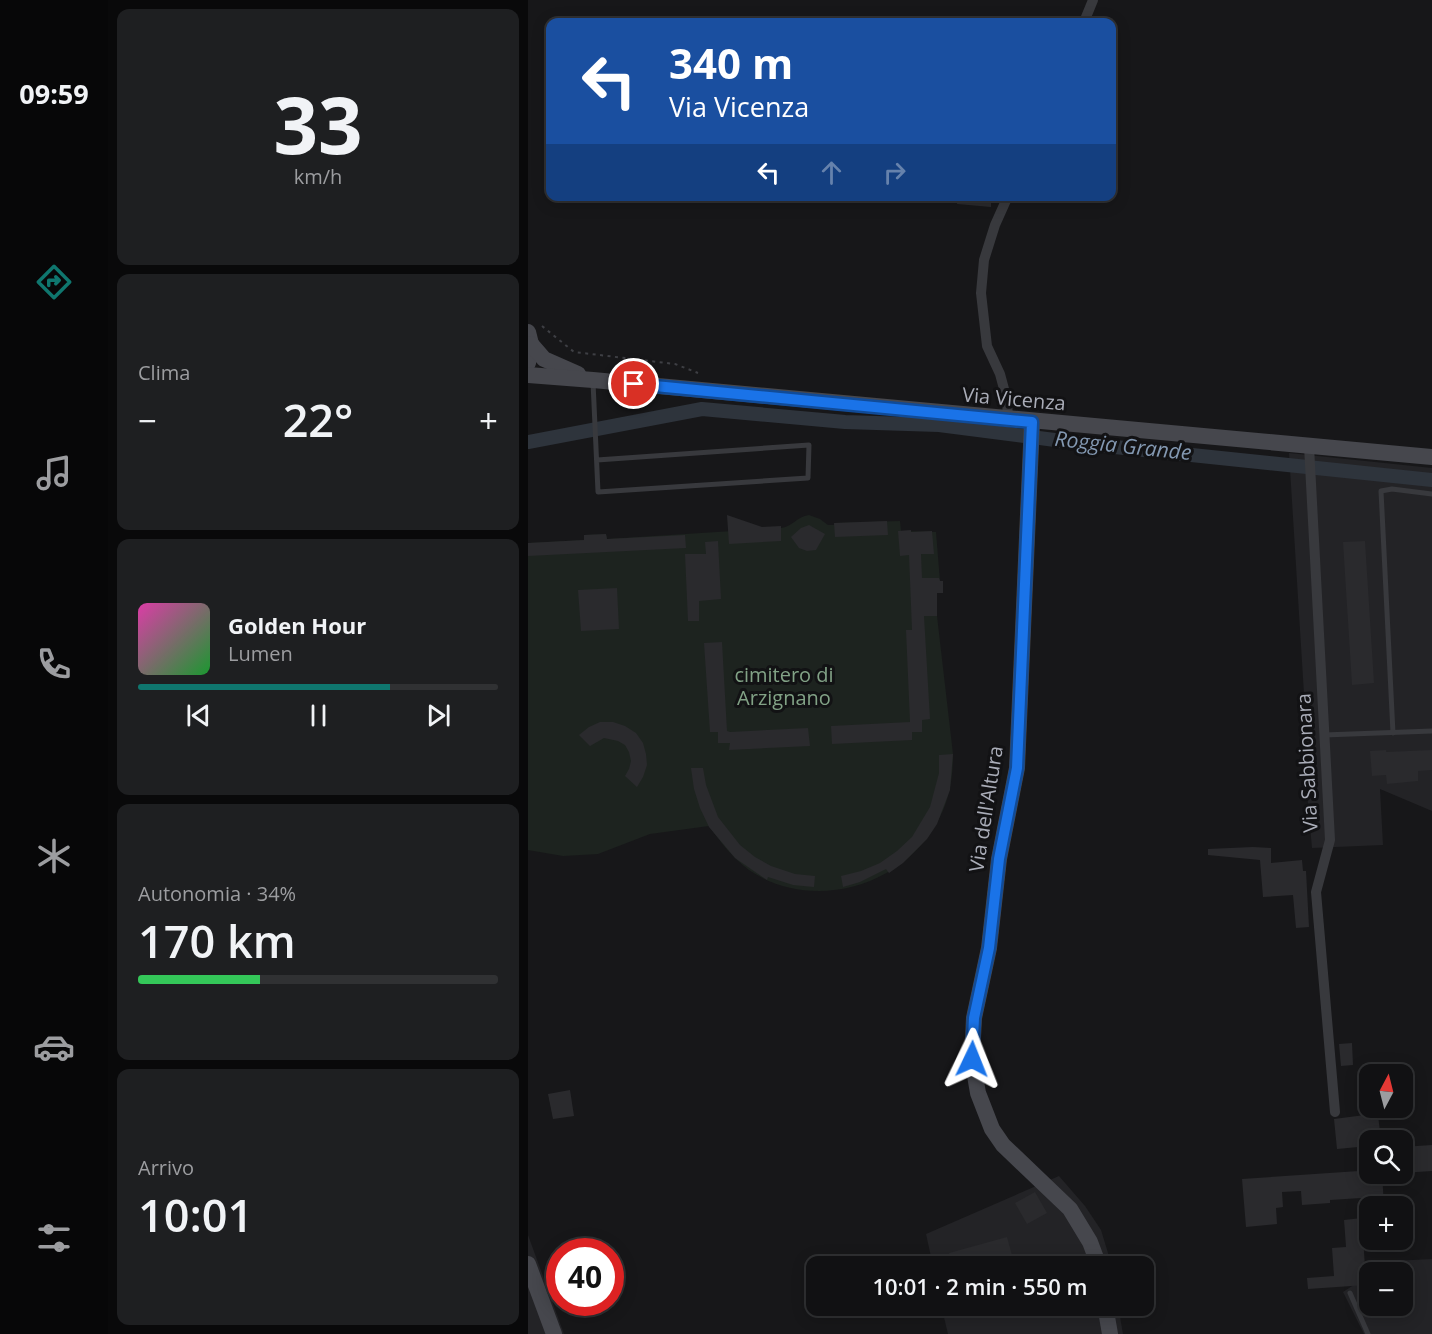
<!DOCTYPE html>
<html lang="it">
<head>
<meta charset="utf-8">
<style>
  body { margin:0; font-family:"Open Sans",sans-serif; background:#1e1f21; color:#f1f3f6; height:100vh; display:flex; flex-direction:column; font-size:22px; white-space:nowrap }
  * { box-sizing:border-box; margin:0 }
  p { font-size:20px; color:#9c9da0 }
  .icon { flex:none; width:33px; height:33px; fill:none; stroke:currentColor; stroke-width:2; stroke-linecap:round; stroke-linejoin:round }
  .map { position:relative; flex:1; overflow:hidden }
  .side { display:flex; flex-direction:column; gap:9px; padding:9px; background:#09090a; width:420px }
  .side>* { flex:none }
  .hud { position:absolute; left:18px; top:18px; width:570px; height:183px; border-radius:12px; box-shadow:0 3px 15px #0003,0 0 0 2px #303133; background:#1a4fa0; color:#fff; overflow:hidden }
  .needle { width:39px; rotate:7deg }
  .buttons { position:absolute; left:831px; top:1064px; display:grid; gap:12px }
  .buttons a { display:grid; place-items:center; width:54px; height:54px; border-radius:12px; background:#111113; box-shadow:0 3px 15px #0003,0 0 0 2px #303133; font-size:30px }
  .speed { position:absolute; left:18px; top:1238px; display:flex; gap:12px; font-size:30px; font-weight:700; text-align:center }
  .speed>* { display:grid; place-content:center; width:78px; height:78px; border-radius:50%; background:#111113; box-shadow:0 3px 15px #0003,0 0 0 2px #303133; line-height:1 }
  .speed .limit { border:9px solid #d22; background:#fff; color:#111 }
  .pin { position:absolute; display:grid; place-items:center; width:51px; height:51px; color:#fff; margin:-26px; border:3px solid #fff; border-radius:50%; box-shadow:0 2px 6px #0007 }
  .me { position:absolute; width:66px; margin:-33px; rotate:2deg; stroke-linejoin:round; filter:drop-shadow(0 0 4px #0008) }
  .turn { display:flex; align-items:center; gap:21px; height:126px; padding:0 24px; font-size:27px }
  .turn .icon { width:78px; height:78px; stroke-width:2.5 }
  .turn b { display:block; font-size:42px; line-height:51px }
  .lanes { display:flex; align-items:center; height:57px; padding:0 24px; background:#0003; justify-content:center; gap:30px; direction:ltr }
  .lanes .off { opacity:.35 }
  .big { font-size:45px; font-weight:600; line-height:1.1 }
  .side .tile { flex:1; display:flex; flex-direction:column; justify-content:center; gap:9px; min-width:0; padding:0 21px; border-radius:12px; background:#1e1f21 }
  .side .dial { align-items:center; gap:0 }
  .dial b { font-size:78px; line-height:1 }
  .song { display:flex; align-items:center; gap:18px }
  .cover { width:72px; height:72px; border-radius:9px; background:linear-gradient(135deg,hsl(320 70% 55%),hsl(130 70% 35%)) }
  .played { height:6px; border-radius:3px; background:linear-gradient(90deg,#0f766e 70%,#303133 70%) }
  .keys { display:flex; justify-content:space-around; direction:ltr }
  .heat { display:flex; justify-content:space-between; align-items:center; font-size:33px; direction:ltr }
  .charge { height:9px; border-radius:4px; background:linear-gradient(90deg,#34c759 34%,#303133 0) }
  .trip { position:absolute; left:278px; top:1256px; width:348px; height:60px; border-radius:12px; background:#111113; box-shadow:0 3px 15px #0003,0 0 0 2px #303133; font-weight:600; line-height:60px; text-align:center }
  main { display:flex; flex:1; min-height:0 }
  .tabs { display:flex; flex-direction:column; width:108px; justify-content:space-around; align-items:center; background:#070708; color:#9c9da0 }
  .tabs .icon { width:42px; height:42px }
  .tabs .selected { color:#0f766e }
  .tabs b { font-size:27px; color:#f1f3f6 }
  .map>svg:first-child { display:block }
  .built { fill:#232326 }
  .green { fill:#1d231f }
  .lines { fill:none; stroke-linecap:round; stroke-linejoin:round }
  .canal { stroke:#2e343c; stroke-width:14 }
  .building { fill:#2a2a2d }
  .path { stroke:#3e3f44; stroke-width:2; stroke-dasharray:3 4.5; stroke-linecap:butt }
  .lane { stroke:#38393d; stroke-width:5 }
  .street { stroke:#38393d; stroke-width:10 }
  .secondary { stroke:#46474d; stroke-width:16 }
  .route-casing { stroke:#114b97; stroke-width:15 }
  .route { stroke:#1a73e8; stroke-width:10 }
  .labels { text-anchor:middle; stroke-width:6; stroke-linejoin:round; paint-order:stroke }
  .street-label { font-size:20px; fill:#aaadb8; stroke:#121214 }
  .park-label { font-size:20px; fill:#82a286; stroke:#121214 }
  .water-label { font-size:21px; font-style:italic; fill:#8398b1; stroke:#121214 }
</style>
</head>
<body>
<main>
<nav class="tabs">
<b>09:59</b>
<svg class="icon selected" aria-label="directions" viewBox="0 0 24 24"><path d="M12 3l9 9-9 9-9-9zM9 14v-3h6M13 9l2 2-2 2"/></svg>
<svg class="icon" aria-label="music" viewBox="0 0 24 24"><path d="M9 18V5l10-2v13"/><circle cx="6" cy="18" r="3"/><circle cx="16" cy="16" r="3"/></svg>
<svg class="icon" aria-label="phone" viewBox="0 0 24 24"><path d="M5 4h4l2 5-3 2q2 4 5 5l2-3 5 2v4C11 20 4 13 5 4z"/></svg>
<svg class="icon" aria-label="climate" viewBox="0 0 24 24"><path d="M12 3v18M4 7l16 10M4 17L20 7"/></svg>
<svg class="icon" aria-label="car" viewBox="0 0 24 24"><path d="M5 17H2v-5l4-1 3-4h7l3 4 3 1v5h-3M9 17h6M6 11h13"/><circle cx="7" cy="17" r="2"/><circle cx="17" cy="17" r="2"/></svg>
<svg class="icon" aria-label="filters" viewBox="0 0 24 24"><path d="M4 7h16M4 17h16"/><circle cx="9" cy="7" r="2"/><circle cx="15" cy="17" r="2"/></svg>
</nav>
<section class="side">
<div class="tile dial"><b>33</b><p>km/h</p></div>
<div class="tile"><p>Clima</p>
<div class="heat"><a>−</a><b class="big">22°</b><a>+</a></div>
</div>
<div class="tile">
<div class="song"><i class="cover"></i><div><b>Golden Hour</b><p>Lumen</p></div></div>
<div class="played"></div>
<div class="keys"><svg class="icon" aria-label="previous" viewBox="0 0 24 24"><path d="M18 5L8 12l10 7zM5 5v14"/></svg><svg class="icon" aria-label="pause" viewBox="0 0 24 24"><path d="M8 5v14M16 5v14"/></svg><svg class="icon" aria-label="next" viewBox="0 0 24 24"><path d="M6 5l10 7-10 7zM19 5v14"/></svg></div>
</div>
<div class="tile"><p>Autonomia · 34%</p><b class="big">170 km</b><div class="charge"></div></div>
<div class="tile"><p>Arrivo</p><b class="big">10:01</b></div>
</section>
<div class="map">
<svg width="904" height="1334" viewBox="0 0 904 1334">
  <rect width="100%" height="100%" fill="#171719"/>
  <!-- built -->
  <g class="built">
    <path d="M 761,453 L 904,468 L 904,811 L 852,789 L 855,845 L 784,848 L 774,736 L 778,726 Z"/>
    <path d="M 531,1176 L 557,1206 L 573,1230 L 584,1266 L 405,1266 L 398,1234 Z"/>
    <path d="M 0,1234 L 0,1235 L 36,1334 L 0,1334 Z"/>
    <path d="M 904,1259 L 904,1334 L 836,1334 L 815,1292 L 841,1275 L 842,1305 L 874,1305 L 874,1272 L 847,1272 L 865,1261 Z"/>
    <path d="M 413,1305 L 590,1305 L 595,1334 L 420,1334 Z"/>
  </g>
  <!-- green -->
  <path class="green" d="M 281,515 L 292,519 L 300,525 L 306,525 L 306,523 L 372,521 L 373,531 L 408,532 L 412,581 L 415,581 L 415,593 L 409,593 L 409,616 L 425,754 C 425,779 421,803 408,824 C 372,888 283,912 221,870 C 205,858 193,843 181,826 L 122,834 L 70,854 L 35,856 L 0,850 L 0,543 L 56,540 L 56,535 L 78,534 L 79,539 L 253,528 C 264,527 268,517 281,515 Z"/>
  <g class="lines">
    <!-- canal -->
    <path class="canal" d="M 0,442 L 174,409 L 317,422 L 411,425 L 558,444 L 904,480"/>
  </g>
  <!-- building -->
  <g class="building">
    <path d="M 430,196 L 463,196 L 463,207 L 429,204 Z"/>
    <path d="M 199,515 L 234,527 L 253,526 L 253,541 L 201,544 Z"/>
    <path d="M 359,521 L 360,535 L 307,537 L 306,523 Z"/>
    <path d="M 281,525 L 297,534 L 288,550 L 279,551 L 271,548 L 263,537 L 273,528 Z"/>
    <path d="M 383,530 L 383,532 L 404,531 L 406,554 L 393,554 L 394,578 L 411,578 L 412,581 L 415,581 L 415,593 L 409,593 L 409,616 L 396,616 L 402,719 L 394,720 L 394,732 L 384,732 L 384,740 L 304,744 L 303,726 L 382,722 L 378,630 L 384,630 L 381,555 L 372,556 L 370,531 Z"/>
    <path d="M 78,534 L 79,539 L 157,535 L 158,548 L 0,556 L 0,543 L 56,540 L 56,535 Z"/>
    <path d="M 190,541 L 193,599 L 171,601 L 171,621 L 160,621 L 157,554 L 178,554 L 177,542 Z"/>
    <path d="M 837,541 L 846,683 L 824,685 L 815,542 Z"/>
    <path d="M 89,588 L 91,629 L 53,631 L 50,590 Z"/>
    <path d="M 194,642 L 199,731 L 202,732 L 280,728 L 282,746 L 201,750 L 202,743 L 190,743 L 190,732 L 182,732 L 176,643 Z"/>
    <path d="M 72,722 L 85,722 L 97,726 L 108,733 L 115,743 L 118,754 L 119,765 L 115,777 L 109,787 L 97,776 L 101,769 L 103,761 L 101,752 L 97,745 L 90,741 L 76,738 L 62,746 L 51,735 L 61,727 Z"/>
    <path d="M 858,750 L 858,752 L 904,750 L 904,770 L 890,771 L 890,781 L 859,784 L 858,775 L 844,776 L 842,751 Z"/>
    <path d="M 425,754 L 422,790 L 409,824 L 399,839 L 375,863 L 361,873 L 358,869 L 332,882 L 315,887 L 313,876 L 333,871 L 352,863 L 369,851 L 384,837 L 402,807 L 411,773 L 411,755 Z"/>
    <path d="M 163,768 L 175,768 L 178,785 L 190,817 L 212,845 L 227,857 L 243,866 L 267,874 L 287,876 L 286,887 L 265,885 L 240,877 L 239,880 L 207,858 L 181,827 L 172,808 L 166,789 Z"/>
    <path d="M 725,847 L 743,848 L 743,863 L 774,860 L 775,871 L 778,871 L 781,927 L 768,928 L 765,895 L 735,897 L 732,860 L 680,855 L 680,849 Z"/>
    <path d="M 824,1043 L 825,1065 L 813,1066 L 811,1044 Z"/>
    <path d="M 42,1090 L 46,1116 L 25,1119 L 20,1094 Z"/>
    <path d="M 837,1115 L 850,1115 L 853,1140 L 842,1140 L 842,1173 L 854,1173 L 856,1206 L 833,1206 L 833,1198 L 802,1200 L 802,1203 L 774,1205 L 773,1191 L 754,1192 L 755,1207 L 748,1208 L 749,1224 L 718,1227 L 714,1179 L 831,1171 L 830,1147 L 809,1149 L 806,1119 Z"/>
    <path d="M 904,1145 L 904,1171 L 874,1173 L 874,1147 Z"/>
    <path d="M 507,1192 L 519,1213 L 499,1224 L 487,1203 Z"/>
    <path d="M 834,1218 L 838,1285 L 780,1289 L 779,1278 L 806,1276 L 804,1248 L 818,1247 L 816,1220 Z"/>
    <path d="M 479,1237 L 487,1266 L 424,1266 L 421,1253 Z"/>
  </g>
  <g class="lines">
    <!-- path -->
    <path class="path" d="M 14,326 L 46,352 L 147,364 L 170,373"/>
    <!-- lane -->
    <g class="lane">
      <path d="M 65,382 L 70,492 L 280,478 L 281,445 L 69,460"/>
      <path d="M 865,733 L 853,491 L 864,489 L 904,494"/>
      <path d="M 796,735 L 904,731"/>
      <path d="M 822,1293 L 840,1334"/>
    </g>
    <!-- street -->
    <g class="street">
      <path d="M 556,22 L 565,0"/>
      <path d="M 480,419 L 479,400 L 472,374 L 459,346 L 453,293 L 456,260 L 467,225 L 480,196"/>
      <path d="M 781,446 L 802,840 L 788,892 L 807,1112"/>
    </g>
    <!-- secondary -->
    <g class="secondary">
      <path d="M 0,332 L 3,344 L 0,363"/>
      <path d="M 3,344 L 16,359 L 50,374"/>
      <path d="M 0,375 L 65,380 L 904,457"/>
      <path d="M 504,422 L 489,768 L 471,859 L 461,948 L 446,1018 L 444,1058 L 450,1093 L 464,1129 L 475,1145 L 542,1209 L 562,1242 L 571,1266"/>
      <path d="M 0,1264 L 26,1334"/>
      <path d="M 577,1305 L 582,1334"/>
    </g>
  </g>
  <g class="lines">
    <!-- route casing -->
    <g class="route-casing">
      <path id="route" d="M 106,384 L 504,422 L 489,768 L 471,859 L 461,948 L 446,1018 L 444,1059"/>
    </g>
    <!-- route -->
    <use href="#route" class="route"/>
  </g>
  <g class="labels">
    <!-- street labels -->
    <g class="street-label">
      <text transform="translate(486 399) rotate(5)" y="7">Via Vicenza</text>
      <text transform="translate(779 763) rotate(-93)" y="7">Via Sabbionara</text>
      <text transform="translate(458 809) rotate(-81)" y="7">Via dell'Altura</text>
    </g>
    <!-- park labels -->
    <g class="park-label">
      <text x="256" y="682">cimitero di<tspan x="256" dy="23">Arzignano</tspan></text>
    </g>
    <!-- water labels -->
    <g class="water-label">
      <text transform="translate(595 446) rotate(6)" y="7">Roggia Grande</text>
    </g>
  </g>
</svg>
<div class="buttons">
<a><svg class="needle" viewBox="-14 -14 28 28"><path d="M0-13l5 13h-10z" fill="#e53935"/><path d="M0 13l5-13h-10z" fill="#9c9da0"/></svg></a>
<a><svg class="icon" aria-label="search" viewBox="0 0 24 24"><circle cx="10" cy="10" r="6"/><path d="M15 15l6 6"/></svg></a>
<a>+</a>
<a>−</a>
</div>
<div class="speed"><div class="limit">40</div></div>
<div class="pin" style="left:106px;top:384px;background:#d93025"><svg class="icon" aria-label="arrive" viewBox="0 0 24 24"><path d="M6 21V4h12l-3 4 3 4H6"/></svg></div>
<svg class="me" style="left:444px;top:1059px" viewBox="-20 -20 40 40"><path d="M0-17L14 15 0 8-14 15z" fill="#1a73e8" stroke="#fff" stroke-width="4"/></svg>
<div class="trip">10:01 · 2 min · 550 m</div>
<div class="hud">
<div class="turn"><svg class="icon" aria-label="left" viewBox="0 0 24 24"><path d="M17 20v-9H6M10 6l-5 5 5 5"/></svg><div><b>340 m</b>Via Vicenza</div></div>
<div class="lanes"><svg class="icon" aria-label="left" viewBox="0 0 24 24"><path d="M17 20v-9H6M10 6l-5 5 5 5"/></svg><svg class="icon off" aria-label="ahead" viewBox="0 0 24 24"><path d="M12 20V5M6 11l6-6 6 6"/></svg><svg class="icon off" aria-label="right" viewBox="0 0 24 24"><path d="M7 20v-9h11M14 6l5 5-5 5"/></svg></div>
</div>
</div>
</main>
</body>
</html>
